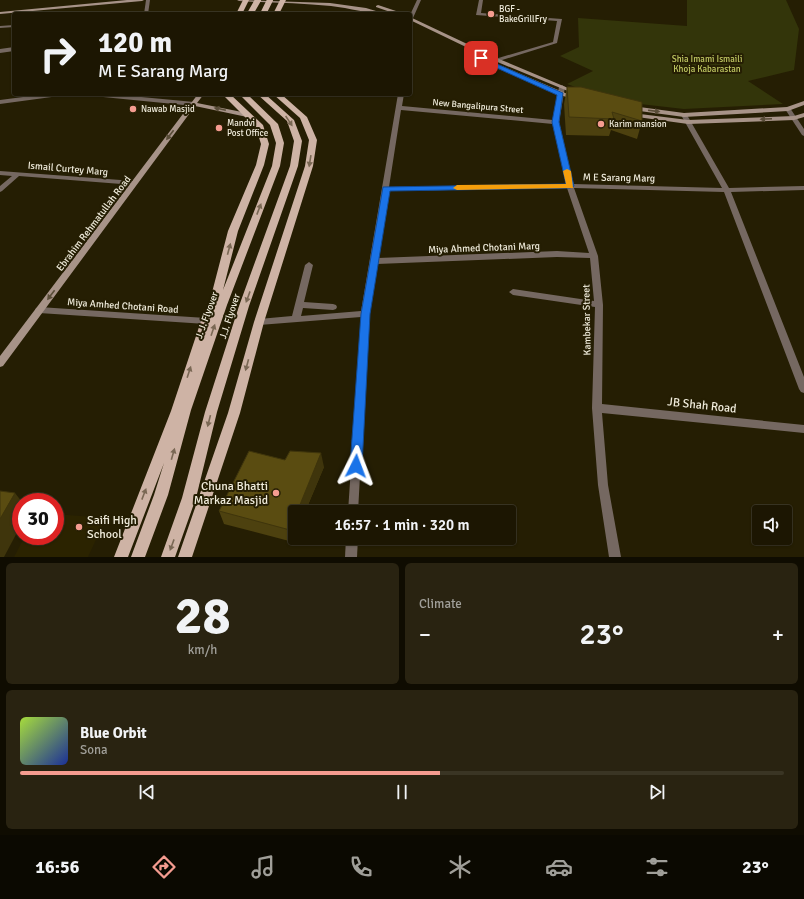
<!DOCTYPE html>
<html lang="en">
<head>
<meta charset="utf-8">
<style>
  body { margin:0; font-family:Signika,sans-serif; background:#292311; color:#f1f3f6; height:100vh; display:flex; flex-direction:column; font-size:15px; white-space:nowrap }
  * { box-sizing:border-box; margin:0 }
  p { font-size:13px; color:#a09f99 }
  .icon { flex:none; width:22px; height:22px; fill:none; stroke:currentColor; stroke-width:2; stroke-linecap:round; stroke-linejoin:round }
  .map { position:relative; height:557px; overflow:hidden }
  .drawer { display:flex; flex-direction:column; gap:6px; padding:6px; background:#0f0c01; flex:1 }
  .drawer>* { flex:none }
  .guide { position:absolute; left:12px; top:12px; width:400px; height:84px; border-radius:4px; box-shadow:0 1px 3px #0004,0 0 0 1px #3a3524; background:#1c1602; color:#f1f3f6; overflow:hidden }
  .controls { position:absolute; left:752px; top:505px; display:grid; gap:8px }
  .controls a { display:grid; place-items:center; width:40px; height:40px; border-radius:4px; background:#1c1602; box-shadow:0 1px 3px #0004,0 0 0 1px #3a3524; font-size:20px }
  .speed { position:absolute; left:12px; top:493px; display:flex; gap:8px; font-size:20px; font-weight:700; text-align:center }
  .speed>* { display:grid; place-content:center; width:52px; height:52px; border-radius:50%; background:#1c1602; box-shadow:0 1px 3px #0004,0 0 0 1px #3a3524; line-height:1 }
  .speed .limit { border:6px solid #d22; background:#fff; color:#111 }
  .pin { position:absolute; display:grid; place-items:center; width:34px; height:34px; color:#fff; margin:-17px; border-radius:8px; box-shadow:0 2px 6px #0006 }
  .me { position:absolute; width:44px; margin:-22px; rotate:3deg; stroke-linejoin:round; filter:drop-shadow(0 0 3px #0008) }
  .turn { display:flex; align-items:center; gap:14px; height:84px; padding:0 20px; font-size:18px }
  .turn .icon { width:52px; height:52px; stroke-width:2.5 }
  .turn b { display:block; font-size:28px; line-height:34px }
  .big { font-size:30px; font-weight:600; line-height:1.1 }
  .drawer .widget { flex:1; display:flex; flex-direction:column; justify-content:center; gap:6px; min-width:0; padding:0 14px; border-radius:6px; background:#292311 }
  .drawer .dial { align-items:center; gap:0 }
  .dial b { font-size:52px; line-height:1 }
  .song { display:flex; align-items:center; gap:12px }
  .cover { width:48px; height:48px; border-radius:6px; background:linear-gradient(135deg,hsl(80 70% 55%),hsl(230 70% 35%)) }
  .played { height:4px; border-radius:2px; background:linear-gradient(90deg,#f59c90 55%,#3a3524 55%) }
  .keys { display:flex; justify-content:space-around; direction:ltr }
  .heat { display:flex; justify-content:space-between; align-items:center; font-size:22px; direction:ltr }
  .drawer .tiles { flex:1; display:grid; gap:6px; grid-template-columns:1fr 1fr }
  .widget:last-child { grid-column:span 2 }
  .trip { position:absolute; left:288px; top:505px; width:228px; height:40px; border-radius:4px; background:#1c1602; box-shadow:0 1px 3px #0004,0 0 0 1px #3a3524; font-weight:600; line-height:40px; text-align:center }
  .tabs { display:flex; height:64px; justify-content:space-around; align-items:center; background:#0b0901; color:#a09f99 }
  .tabs .icon { width:28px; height:28px }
  .tabs .active { color:#f59c90 }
  .tabs b { font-size:18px; color:#f1f3f6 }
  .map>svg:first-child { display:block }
  .built { fill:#2b2300 }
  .green { fill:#33350a }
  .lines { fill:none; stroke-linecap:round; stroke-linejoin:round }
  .street { fill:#756861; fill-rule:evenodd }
  .secondary { fill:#a79388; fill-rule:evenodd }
  .primary { fill:#ceb3a5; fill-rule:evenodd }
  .primary-bridge { stroke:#ceb3a5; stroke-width:6 }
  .wall { fill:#4d410f }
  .shaded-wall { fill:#3f350c }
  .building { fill:#5a4c11; stroke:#3f350c }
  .oneway { fill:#594d38 }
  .oneway2 { fill:#7a6854 }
  .route { fill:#1a73e8; stroke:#114b97 }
  .slow { fill:#f59e0b }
  .poi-dot { fill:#f59c90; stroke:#251e03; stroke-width:1.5 }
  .labels { text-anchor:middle; stroke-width:4; stroke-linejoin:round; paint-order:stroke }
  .far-poi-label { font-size:9px; fill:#f0ecdc; stroke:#251e03; text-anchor:start }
  .far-park-label { font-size:9px; fill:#c2ca64; stroke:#251e03 }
  .far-street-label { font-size:9px; fill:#f0ecdc; stroke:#251e03 }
  .street-label { font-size:10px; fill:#f0ecdc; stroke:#251e03 }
  .near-street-label { font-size:12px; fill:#f0ecdc; stroke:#251e03 }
  .near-poi-label { font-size:12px; fill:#f0ecdc; stroke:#251e03; text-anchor:end }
</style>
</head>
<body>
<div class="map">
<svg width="804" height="557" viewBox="0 0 804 557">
  <rect width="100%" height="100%" fill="#251e03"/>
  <!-- built -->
  <path class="built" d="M 55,514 L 106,518 L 88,557 L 14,557 L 25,536 L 55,536 Z"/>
  <!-- green -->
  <path class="green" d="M 687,0 L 786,0 L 799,29 L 794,70 L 748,81 L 783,104 L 684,109 L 622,102 L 592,93 L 567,84 L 593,71 L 560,56 L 579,47 L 578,18 L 687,26 Z"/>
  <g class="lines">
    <!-- street -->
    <g class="street">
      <path d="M 146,0 L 150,0 L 148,14 L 144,14 Z"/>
      <path d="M 417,0 L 421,0 L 413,18 L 412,26 L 410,27 L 410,15 Z"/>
      <path d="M 479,0 L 483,0 L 481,13 L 562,19 L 557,43 L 499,61 L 495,61 L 495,59 L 553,42 L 557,21 L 476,15 Z"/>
      <path d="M 14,25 L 14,27 L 0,28 L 0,26 Z"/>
      <path d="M 14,47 L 14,51 L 0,53 L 0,49 Z"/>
      <path d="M 562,85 L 565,87 L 559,122 L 573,184 L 722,188 L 681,115 L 684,113 L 687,115 L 729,188 L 804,186 L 804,190 L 731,192 L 804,377 L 804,393 L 801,392 L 799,389 L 724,192 L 574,188 L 598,256 L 603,305 L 602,404 L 804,425 L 804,433 L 602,413 L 608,485 L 621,557 L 609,557 L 598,485 L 592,408 L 595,307 L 513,295 L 509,292 L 513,289 L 594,301 L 590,258 L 557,257 L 377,264 L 369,314 L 358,512 L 348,512 L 361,317 L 259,325 L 256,324 L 255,322 L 256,320 L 259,319 L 292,316 L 305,265 L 309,262 L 313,265 L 304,302 L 333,304 L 336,305 L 337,307 L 336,309 L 333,310 L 303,308 L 301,316 L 361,311 L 398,94 L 404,94 L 402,106 L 553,120 L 559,87 ZM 401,110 L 553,124 L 566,184 L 389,187 ZM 567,188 L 589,253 L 557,251 L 378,258 L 389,191 Z"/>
      <path d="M 46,94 L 62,94 L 59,96 L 0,104 L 0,100 Z"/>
      <path d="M 90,94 L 110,94 L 194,102 L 197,104 L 194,106 L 93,96 Z"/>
      <path d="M 788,107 L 790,108 L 804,129 L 804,136 L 802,135 L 785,109 Z"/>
      <path d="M 0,171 L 134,181 L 137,183 L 134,185 L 19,176 L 2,191 L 0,192 L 0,186 L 12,176 L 0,175 Z"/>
      <path d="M 39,307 L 206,318 L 209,319 L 210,321 L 209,323 L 206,324 L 39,313 L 36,312 L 35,310 L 36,308 Z"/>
      <path d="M 346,538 L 358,538 L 357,557 L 345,557 Z"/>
    </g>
    <!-- secondary -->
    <g class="secondary">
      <path d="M 127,0 L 144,0 L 142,1 L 0,14 L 0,12 Z"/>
      <path d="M 237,0 L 330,3 L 366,8 L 386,14 C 370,14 349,8 331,6 C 301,3 270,3 239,1 Z"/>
      <path d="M 378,5 L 402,13 L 402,14 L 396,14 L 376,7 L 376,6 Z"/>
      <path d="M 410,17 L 499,59 L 580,93 L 575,94 L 495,61 L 410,20 Z"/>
      <path d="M 497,64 L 577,98 L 578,99 L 573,100 L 495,67 L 494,66 Z"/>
      <path d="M 198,94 L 204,94 L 197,103 L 247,113 L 250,115 L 247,117 L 195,106 L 3,366 L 0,367 L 0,356 Z"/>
      <path d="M 804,101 L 804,105 L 788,111 L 684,117 L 632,110 L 629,108 L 632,106 L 684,113 L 787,107 Z"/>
      <path d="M 632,113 L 688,120 L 794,116 L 804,113 L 804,117 L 794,120 L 688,124 L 630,116 L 629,115 Z"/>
    </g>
    <!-- primary -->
    <g class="primary">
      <path d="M 243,0 L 249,0 L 242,14 L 236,14 Z"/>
      <path d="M 280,0 L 286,0 L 279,14 L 273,14 Z"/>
      <path d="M 222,94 L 230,94 L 263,125 L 269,144 L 264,165 L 238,231 L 223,290 L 272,166 L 276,143 L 270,125 L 239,94 L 247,94 L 278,124 L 284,143 L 280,166 L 227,305 L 191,410 L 168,495 L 145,557 L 131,557 L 154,495 L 164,463 L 128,557 L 114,557 L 171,411 L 201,321 L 209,304 L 228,231 L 256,165 L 261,144 L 256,128 Z"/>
      <path d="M 257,94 L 265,94 L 294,120 L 302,141 L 298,166 L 249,306 L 217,412 L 196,498 L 175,557 L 161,557 L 182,498 L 205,412 L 239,306 L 290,166 L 294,141 L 287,121 Z"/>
      <path d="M 273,94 L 281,94 L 307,117 L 317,140 L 313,166 L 264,322 L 240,413 L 192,557 L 178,557 L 228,413 L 254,322 L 305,166 L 309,140 L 300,118 Z"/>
    </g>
    <!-- primary-bridge -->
    <g class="primary-bridge">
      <path d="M 250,14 L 258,0"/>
      <path d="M 263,14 L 270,0"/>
    </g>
  </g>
  <!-- wall -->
  <g class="wall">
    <path d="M 567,87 L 642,121 L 637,139 L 611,130 L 609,136 L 566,135 L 564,104 Z"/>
    <path d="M 285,460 L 324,467 L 305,512 L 295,512 L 293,542 L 224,524 L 219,511 Z"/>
  </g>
  <!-- shaded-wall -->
  <g class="shaded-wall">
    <path d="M 321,453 L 324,467 L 305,512 L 297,512 Z"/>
    <path d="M 15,493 L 22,502 L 21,502 L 21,525 L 4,557 L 0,557 L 0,519 Z"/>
    <path d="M 295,517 L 295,537 L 293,542 L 290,530 Z"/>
  </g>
  <!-- building -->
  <g class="building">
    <path d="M 567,87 L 581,87 L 642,102 L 642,121 L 612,112 L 614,119 L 569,117 Z"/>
    <path d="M 249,451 L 285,460 L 290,451 L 321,453 L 297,512 L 295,512 L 295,517 L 290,530 L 219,511 Z"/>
    <path d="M 0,491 L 15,493 L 0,519 Z"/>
  </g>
  <!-- one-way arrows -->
  <defs><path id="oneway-solid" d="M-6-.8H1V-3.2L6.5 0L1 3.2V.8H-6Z"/></defs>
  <g class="oneway">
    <use href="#oneway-solid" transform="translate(220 109) rotate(-168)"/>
    <use href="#oneway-solid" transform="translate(654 111) rotate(7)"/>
    <use href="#oneway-solid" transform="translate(766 119) rotate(178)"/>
    <use href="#oneway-solid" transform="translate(170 135) rotate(127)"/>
    <use href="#oneway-solid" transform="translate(51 295) rotate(127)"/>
  </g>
  <g class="oneway2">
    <use href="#oneway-solid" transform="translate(289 121) rotate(56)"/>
    <use href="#oneway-solid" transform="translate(310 161) rotate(99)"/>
    <use href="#oneway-solid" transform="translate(259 209) rotate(-69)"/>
    <use href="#oneway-solid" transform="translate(229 249) rotate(-75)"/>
    <use href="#oneway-solid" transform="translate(248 297) rotate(110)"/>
    <use href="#oneway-solid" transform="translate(213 330) rotate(-71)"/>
    <use href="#oneway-solid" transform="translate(247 365) rotate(105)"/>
    <use href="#oneway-solid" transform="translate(189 372) rotate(-72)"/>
    <use href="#oneway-solid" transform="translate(209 421) rotate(104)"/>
    <use href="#oneway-solid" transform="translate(173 454) rotate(-74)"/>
    <use href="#oneway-solid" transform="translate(144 494) rotate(-69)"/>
    <use href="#oneway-solid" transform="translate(172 545) rotate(110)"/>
  </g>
  <!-- route -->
  <path class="route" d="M 481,57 L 563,93 L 559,122 L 574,186 L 570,188 L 390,191 L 370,314 L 362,466 L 360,470 L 356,472 L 352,470 L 350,466 L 361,314 L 383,187 L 566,184 L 552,122 L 557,95 L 479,60 L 478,58 Z"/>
  <!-- slow -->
  <path class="slow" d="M 567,169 L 571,171 L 573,188 L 457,190 L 453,188 L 457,185 L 566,184 L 563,171 Z"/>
  <!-- markers -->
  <g class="poi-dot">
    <circle cx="491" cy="14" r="4"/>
    <circle cx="133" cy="109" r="4"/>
    <circle cx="601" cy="124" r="4"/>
    <circle cx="219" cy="128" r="4"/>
    <circle cx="276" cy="493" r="4"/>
    <circle cx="79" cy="527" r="4"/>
  </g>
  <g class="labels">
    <!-- far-poi labels -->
    <g class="far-poi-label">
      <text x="499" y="12">BGF -<tspan x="499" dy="10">BakeGrillFry</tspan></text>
      <text x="141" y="112">Nawab Masjid</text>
      <text x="227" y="126">Mandvi<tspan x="227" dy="10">Post Office</tspan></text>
      <text x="609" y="127">Karim mansion</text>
    </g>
    <!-- far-park labels -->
    <g class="far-park-label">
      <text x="707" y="62">Shia Imami Ismaili<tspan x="707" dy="10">Khoja Kabarastan</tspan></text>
    </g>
    <!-- far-street labels -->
    <g class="far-street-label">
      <text transform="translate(478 106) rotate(5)" y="3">New Bangalipura Street</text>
    </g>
    <!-- street labels -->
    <g class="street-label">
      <text transform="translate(68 168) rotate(5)" y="4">Ismail Curtey Marg</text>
      <text transform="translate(619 177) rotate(1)" y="4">M E Sarang Marg</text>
      <text transform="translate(93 223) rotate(-53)" y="4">Ebrahim Rehmatullah Road</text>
      <text transform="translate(484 247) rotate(-2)" y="4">Miya Ahmed Chotani Marg</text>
      <text transform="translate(123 305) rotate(4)" y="4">Miya Amhed Chotani Road</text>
      <text transform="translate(206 315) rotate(-70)" y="4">J. J. Flyover</text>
      <text transform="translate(229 316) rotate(-72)" y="4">J.J. Flyover</text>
      <text transform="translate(586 320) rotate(-91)" y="4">Kambekar Street</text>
    </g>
    <!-- near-street labels -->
    <g class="near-street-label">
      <text transform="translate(702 405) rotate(6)" y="4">JB Shah Road</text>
    </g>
    <!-- near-poi labels -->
    <g class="near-poi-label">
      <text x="268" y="490">Chuna Bhatti<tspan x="268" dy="14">Markaz Masjid</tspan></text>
      <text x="87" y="524" text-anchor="start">Saifi High<tspan x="87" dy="14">School</tspan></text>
    </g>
  </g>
</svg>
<div class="controls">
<a><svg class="icon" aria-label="sound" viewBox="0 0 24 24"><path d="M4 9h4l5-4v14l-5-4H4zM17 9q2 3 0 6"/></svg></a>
</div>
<div class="speed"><div class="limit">30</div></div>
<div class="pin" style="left:481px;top:58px;background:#d93025"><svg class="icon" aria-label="arrive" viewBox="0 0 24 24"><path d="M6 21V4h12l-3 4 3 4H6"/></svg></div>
<svg class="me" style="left:356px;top:466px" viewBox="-20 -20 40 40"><path d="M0-17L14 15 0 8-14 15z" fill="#1a73e8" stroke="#fff" stroke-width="4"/></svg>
<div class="trip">16:57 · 1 min · 320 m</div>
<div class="guide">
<div class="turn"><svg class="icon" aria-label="right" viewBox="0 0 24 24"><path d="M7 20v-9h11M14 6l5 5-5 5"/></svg><div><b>120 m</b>M E Sarang Marg</div></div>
</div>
</div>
<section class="drawer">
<div class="tiles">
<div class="widget dial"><b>28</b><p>km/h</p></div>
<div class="widget"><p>Climate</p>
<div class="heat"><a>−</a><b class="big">23°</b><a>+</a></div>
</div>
<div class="widget">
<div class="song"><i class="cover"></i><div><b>Blue Orbit</b><p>Sona</p></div></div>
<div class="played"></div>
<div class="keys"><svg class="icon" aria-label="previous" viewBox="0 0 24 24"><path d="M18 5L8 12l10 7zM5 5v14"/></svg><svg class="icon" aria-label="pause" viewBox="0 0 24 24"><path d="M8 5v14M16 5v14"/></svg><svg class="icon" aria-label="next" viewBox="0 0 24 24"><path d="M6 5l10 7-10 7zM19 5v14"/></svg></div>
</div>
</div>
</section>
<nav class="tabs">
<b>16:56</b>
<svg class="icon active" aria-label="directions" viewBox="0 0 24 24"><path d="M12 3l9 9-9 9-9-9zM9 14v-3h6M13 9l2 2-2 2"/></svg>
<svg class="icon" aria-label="music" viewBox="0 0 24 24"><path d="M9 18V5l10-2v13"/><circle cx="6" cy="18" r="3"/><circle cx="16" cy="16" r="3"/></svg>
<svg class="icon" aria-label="phone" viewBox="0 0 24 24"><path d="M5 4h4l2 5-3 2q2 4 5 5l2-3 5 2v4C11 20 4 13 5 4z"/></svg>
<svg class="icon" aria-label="climate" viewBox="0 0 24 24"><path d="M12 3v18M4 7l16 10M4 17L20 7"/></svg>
<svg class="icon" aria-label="car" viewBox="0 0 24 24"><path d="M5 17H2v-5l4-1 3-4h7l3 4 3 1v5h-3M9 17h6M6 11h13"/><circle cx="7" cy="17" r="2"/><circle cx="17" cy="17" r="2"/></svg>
<svg class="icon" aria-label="filters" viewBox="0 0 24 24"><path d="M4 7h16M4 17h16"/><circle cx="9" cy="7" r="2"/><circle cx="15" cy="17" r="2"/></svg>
<b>23°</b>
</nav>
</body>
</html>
